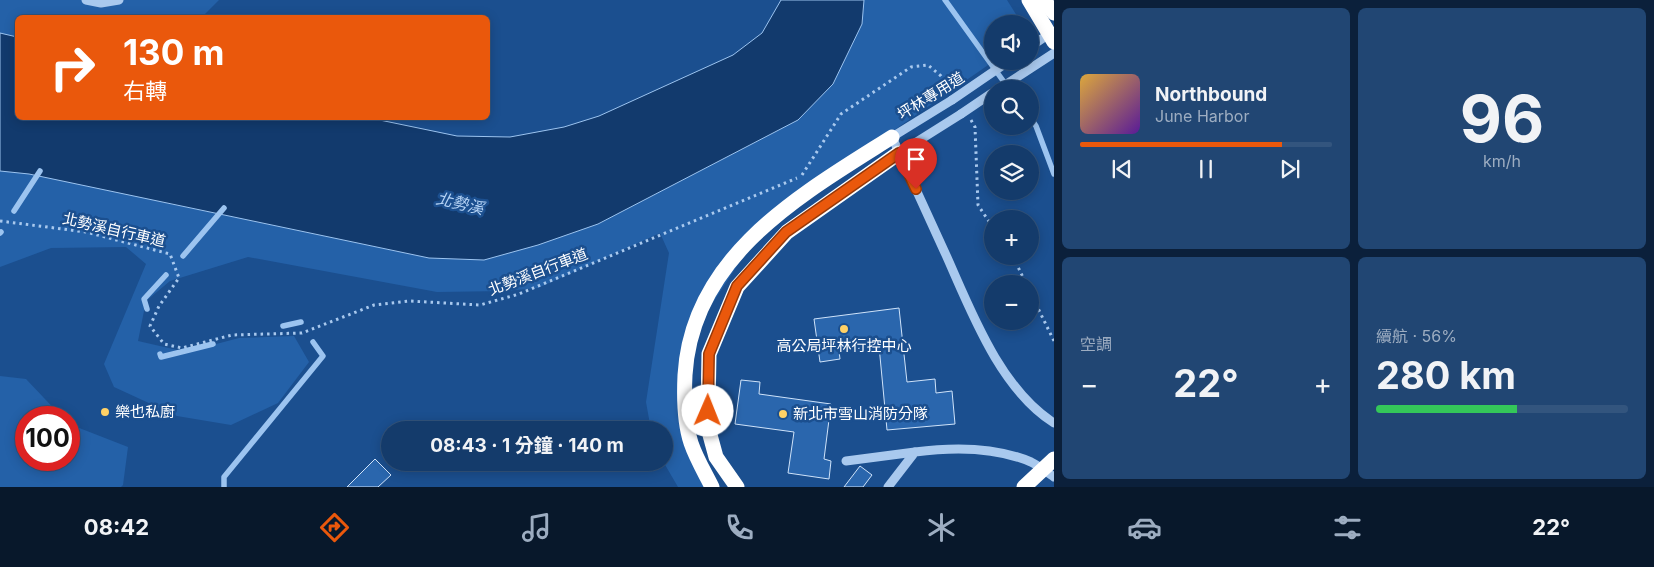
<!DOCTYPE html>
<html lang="zh-TW">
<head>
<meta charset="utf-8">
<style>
  body { margin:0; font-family:Inter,"Noto Sans TC",sans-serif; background:#214673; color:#f1f3f6; height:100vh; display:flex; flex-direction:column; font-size:19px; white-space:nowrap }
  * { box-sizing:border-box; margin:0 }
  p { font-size:16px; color:#9dadc1 }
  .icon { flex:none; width:28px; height:28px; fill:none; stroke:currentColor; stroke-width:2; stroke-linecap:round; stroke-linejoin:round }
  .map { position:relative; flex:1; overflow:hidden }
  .details { display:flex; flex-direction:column; gap:8px; padding:8px; background:#0b203b; width:600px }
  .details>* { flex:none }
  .hud { position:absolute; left:15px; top:15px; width:475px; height:105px; border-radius:8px; box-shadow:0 2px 12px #0003,0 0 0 1px #33557e; background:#ea580c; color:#fff; overflow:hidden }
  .buttons { position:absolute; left:984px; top:15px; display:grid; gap:10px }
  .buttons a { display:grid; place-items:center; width:55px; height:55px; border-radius:50%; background:#143b6b; box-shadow:0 2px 12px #0003,0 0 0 1px #33557e; font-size:25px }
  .speed { position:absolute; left:15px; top:406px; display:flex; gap:10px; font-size:25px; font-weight:700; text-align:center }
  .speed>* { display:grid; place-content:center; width:65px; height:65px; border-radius:50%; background:#143b6b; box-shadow:0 2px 12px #0003,0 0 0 1px #33557e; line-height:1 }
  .speed .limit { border:8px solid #d22; background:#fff; color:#111 }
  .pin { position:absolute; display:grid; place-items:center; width:42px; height:42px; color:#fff; margin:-51px -21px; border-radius:50% 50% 50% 0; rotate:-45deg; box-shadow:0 0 5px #0007 }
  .pin .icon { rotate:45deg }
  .me { position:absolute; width:55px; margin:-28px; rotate:1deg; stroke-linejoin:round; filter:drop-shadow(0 0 4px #0008) }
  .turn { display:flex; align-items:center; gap:18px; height:105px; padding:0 25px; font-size:22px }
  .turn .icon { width:65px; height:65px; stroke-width:2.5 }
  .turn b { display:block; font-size:35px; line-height:42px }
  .big { font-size:38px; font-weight:700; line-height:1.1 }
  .details .tile { flex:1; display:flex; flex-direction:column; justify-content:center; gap:8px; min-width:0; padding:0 18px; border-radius:8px; background:#214673 }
  .details .dial { align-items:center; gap:0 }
  .dial b { font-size:65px; line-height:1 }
  .song { display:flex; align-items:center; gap:15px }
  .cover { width:60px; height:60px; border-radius:8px; background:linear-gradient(135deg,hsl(40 70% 55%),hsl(270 70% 35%)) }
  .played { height:5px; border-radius:2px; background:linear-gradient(90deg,#ea580c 80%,#33557e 80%) }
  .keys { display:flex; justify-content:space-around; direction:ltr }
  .heat { display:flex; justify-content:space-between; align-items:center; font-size:28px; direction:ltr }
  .charge { height:8px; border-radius:4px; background:linear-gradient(90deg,#34c759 56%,#33557e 0) }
  .details .tiles { flex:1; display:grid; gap:8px; grid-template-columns:repeat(2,1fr) }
  .trip { position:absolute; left:381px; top:421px; width:292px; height:50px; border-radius:25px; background:#143b6b; box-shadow:0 2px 12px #0003,0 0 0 1px #33557e; font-weight:700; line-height:50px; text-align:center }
  .tabs { display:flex; height:80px; justify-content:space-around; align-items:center; background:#08182b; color:#9dadc1 }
  .tabs .icon { width:35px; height:35px }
  .tabs .current { color:#ea580c }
  .tabs b { font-size:22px; color:#f1f3f6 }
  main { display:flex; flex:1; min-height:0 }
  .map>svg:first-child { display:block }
  .green { fill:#2461a8 }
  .water { fill:#123a6d; stroke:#9cc4f0 }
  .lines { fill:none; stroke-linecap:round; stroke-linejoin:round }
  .stream { stroke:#9cc4f0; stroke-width:5.5 }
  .building { fill:#2a66ad; stroke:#cfe3fa }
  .path { stroke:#a9c9ee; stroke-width:3; stroke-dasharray:2.5 4; stroke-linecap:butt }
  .minor { stroke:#a9c9ee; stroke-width:9 }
  .highway { stroke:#fff; stroke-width:15 }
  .minor-bridge { stroke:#a9c9ee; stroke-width:9 }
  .highway-bridge { stroke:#fff; stroke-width:15 }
  .route-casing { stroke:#983908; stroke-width:12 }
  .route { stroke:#ea580c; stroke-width:9 }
  .poi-dot { fill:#ffd166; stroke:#1b4f8f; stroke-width:2 }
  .labels { text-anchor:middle; stroke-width:5; stroke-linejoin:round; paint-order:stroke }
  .street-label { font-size:15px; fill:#fff; stroke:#1b4f8f }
  .poi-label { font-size:15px; fill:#fff; stroke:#1b4f8f; text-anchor:start }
  .water-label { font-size:16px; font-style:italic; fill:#b5d3f5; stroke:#1b4f8f }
</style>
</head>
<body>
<main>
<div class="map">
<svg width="1054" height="487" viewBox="0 0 1054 487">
  <rect width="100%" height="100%" fill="#1b4f8f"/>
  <!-- green -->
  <g class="green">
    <path d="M 0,0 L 219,0 L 202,17 L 18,18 L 18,118 L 161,202 L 429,258 L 484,260 L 538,245 L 598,224 L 798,120 L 862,24 L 864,0 L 1007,0 L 1022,24 L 992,24 L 992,61 L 994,61 L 770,216 L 688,340 L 686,408 L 711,487 L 678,487 L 664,463 L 665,430 L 651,430 L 646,402 L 669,253 L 660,233 L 538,288 L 504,291 L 437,292 L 248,257 L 170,281 L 146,301 L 138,341 L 186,352 L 239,338 L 294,336 L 309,362 L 278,403 L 231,425 L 177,416 L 114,387 L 104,364 L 146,264 L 126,247 L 51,248 L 0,267 Z"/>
    <path d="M 0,376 L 26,379 L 62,417 L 26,418 L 26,460 L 69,460 L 69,424 L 128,447 L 123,485 L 121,487 L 0,487 Z"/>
  </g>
  <!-- water -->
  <path class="water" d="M 781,0 L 864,0 L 862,24 L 833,84 L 798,120 L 598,224 L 538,245 L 484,260 L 429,258 L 29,174 L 0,171 L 0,33 L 17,37 L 18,118 L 370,118 L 457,136 L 510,137 L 564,127 L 599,116 L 733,55 L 762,33 Z"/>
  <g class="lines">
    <!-- stream -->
    <g class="stream">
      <path d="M 945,0 L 1009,89"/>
      <path d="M 1030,117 L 1036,126 L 1054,174"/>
      <path d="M 14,211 L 40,171"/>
      <path d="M 0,233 L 1,232"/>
      <path d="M 183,256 L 224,208"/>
      <path d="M 147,309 L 144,299 L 166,275"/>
      <path d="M 283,326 L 301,322"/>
      <path d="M 160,354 L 161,357 L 213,344"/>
      <path d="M 224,487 L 224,477 L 323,356 L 313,342"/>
    </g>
  </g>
  <!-- building -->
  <g class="building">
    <path d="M 899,308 L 907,382 L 935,379 L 936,393 L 952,391 L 955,424 L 887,430 L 879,346 L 839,351 L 840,359 L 820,362 L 814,319 Z"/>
    <path d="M 741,380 L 760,382 L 759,394 L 831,404 L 824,459 L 831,461 L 829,479 L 788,473 L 794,432 L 735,424 Z"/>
    <path d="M 375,459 L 391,475 L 378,487 L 347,487 Z"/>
    <path d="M 860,466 L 872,475 L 863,487 L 844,487 Z"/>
  </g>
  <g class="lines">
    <!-- path -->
    <g class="path">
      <path d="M 971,120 L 975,127 L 978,205 L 992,226"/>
      <path d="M 802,175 L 841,114 L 911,67 L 928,65 L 941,76 L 949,88"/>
      <path d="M 0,221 L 86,232 L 170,254 L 179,278 L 159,306 L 150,326 L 164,344 L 182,348 L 232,335 L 302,333 L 374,305 L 409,301 L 480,305 L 519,294 L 797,178"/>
      <path d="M 1013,256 L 1026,284"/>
      <path d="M 1030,292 L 1054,341"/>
    </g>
    <!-- minor -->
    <g class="minor">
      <path d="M 86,0 L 101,3 L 119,0"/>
      <path d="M 1030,47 L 1052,32"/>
      <path d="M 999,89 L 1054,53"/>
      <path d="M 952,100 L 892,137 C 910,176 928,216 946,255 C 971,311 1000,389 1054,423"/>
      <path d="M 899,153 L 961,114"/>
      <path d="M 846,461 L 915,452"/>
      <path d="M 888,487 L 915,452 C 952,447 996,447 1031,462 C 1039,466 1047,472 1054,477"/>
    </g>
    <!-- highway -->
    <g class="highway">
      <path d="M 1044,0 L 1054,13"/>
      <path d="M 712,487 C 705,473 696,458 691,443 C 684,422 684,396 685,375 C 692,255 802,194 892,137"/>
      <path d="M 737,487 L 716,457 L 710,435 L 708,411 L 709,354 L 737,287 L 787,232 L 899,153"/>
    </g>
    <!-- minor-bridge -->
    <g class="minor-bridge">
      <path d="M 952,100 L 1009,61"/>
      <path d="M 961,114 L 992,93"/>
    </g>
    <!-- highway-bridge -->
    <g class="highway-bridge">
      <path d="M 1029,0 L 1054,42"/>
      <path d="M 1024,487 L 1054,459"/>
    </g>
  </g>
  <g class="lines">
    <!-- route casing -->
    <g class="route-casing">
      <path id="route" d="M 708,411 L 709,354 L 737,286 L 786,232 L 899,153 L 916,189"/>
    </g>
    <!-- route -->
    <use href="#route" class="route"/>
  </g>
  <!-- markers -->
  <g class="poi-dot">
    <circle cx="844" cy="329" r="5"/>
    <circle cx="105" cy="412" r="5"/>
    <circle cx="783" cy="414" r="5"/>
  </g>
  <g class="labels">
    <!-- street labels -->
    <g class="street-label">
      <text transform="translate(931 96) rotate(-32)" y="5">坪林專用道</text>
      <text transform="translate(114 230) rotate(13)" y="5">北勢溪自行車道</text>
      <text transform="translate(538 272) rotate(-21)" y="5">北勢溪自行車道</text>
    </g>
    <!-- poi labels -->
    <g class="poi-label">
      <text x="844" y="351" text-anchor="middle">高公局坪林行控中心</text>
      <text x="115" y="417">樂也私廚</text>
      <text x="793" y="419">新北市雪山消防分隊</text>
    </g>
    <!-- water labels -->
    <g class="water-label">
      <text transform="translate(460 203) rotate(13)" y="6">北勢溪</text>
    </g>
  </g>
</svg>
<div class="buttons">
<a><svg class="icon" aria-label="sound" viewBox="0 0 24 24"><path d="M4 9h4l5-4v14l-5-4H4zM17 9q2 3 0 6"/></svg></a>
<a><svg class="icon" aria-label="search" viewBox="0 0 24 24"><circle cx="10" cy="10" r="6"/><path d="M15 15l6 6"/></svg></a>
<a><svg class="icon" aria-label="layers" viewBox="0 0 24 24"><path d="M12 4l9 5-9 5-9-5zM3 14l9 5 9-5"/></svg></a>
<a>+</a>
<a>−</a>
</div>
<div class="speed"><div class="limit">100</div></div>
<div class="pin" style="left:916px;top:189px;background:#d93025"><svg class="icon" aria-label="arrive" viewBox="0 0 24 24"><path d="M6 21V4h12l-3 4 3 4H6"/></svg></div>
<svg class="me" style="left:708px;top:411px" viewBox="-20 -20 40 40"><circle r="19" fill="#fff"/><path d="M0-13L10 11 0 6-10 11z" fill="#ea580c"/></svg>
<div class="trip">08:43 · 1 分鐘 · 140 m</div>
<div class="hud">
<div class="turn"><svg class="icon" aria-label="right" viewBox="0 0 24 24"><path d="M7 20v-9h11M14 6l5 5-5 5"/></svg><div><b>130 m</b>右轉</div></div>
</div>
</div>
<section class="details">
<div class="tiles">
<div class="tile">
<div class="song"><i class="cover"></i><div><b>Northbound</b><p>June Harbor</p></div></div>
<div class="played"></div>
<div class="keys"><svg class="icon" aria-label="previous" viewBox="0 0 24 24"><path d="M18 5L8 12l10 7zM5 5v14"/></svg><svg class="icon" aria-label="pause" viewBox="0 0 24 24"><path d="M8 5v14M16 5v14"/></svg><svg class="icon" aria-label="next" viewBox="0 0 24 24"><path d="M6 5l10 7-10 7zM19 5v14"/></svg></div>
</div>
<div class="tile dial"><b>96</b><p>km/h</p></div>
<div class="tile"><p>空調</p>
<div class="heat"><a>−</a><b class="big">22°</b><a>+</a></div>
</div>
<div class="tile"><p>續航 · 56%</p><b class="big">280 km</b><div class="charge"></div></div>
</div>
</section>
</main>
<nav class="tabs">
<b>08:42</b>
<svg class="icon current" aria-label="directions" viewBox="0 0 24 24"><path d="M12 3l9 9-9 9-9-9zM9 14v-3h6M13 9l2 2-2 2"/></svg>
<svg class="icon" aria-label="music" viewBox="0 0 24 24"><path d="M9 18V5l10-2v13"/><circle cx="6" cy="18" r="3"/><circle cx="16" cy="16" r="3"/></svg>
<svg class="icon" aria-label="phone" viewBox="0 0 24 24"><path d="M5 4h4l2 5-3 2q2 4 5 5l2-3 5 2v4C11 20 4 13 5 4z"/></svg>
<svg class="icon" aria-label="climate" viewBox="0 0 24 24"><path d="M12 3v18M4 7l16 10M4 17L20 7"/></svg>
<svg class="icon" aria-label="car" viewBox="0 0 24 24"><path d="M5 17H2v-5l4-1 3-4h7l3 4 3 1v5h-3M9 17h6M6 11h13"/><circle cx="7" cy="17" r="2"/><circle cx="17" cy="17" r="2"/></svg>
<svg class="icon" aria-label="filters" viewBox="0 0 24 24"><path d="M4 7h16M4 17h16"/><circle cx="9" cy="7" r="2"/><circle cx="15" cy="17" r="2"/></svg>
<b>22°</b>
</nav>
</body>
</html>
